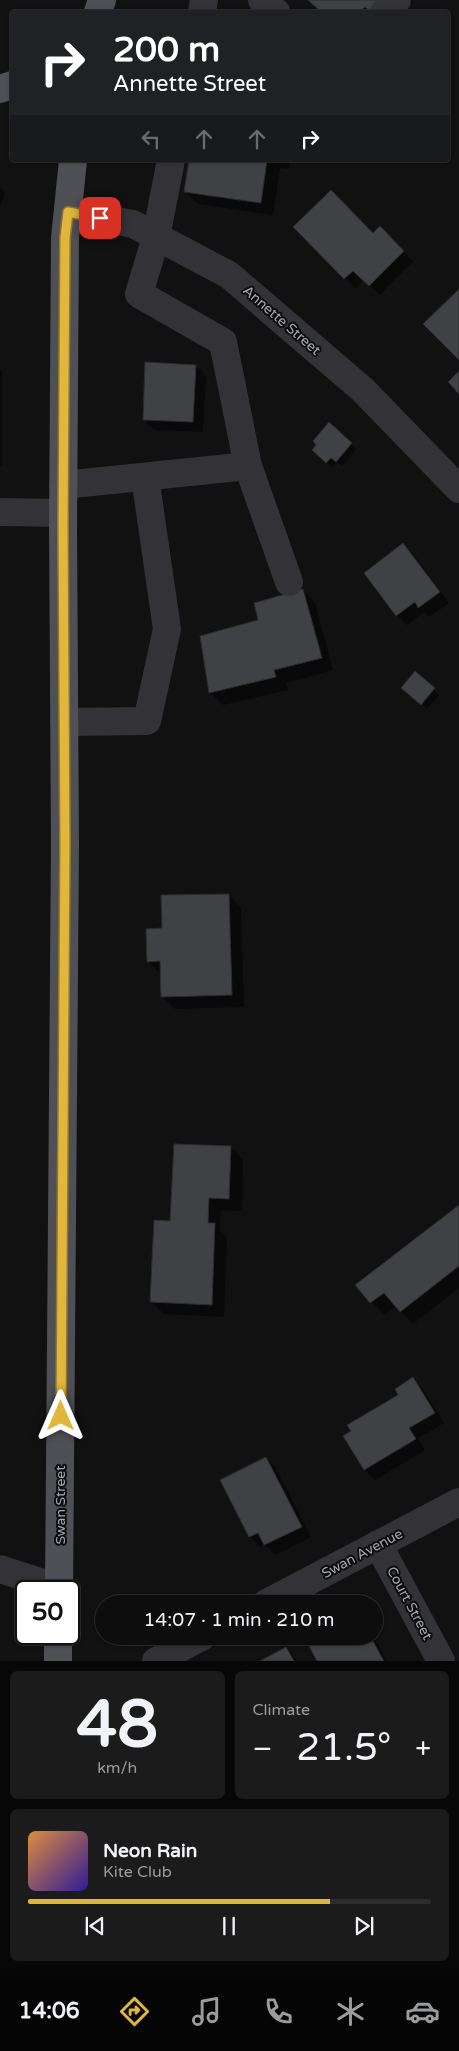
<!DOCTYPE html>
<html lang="en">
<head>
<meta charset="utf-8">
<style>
  body { margin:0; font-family:"Varela Round",sans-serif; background:#1b1b1c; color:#f1f3f6; height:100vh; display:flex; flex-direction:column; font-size:19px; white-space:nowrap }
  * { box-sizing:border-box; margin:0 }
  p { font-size:16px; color:#9a9c9e }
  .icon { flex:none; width:28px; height:28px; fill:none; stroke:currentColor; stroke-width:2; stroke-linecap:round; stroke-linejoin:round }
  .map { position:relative; height:1661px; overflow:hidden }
  .sheet { display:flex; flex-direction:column; gap:10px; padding:10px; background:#070708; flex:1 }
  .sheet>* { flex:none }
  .top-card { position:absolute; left:10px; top:10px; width:440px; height:152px; border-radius:5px; box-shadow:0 1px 4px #0004,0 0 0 1px #2d2d2e; background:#202124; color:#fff; overflow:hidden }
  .speed { position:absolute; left:15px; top:1580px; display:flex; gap:10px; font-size:25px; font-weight:700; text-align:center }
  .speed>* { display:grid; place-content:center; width:65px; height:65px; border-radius:50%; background:#0d0d0e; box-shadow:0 1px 4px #0004,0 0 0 1px #2d2d2e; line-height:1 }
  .speed .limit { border:2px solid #111; border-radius:8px; background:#fff; color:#111 }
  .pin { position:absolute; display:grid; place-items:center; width:42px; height:42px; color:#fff; margin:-21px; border-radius:10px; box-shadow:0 2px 8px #0006 }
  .me { position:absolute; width:55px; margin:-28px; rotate:0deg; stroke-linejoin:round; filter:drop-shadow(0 0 4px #0008) }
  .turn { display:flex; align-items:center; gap:18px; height:105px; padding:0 20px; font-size:22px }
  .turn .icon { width:65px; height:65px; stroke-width:2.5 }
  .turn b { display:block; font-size:35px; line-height:42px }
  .lanes { display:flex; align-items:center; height:48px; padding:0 20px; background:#0003; justify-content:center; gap:25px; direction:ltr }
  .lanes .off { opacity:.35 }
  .big { font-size:38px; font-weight:600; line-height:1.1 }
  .sheet .widget { flex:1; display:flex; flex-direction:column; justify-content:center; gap:8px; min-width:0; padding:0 18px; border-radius:8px; background:#1b1b1c }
  .sheet .dial { align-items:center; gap:0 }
  .dial b { font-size:65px; line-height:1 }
  .song { display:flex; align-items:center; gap:15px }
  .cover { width:60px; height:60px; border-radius:8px; background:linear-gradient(135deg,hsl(30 70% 55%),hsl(250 70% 35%)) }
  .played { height:5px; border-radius:2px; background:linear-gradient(90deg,#e0b73c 75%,#2d2d2e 75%) }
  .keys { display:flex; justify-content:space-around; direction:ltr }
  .heat { display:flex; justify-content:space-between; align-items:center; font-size:28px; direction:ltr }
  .sheet .tiles { flex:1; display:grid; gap:10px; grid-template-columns:1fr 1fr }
  .widget:last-child { grid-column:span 2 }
  .trip { position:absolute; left:95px; top:1595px; width:288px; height:50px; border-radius:25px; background:#0d0d0e; box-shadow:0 1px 4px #0004,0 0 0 1px #2d2d2e; font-weight:600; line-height:50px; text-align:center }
  .dock { display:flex; height:80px; justify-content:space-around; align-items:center; background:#050506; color:#9a9c9e }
  .dock .icon { width:35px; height:35px }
  .dock .selected { color:#e0b73c }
  .dock b { font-size:22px; color:#f1f3f6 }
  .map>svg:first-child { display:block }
  .shadow { fill:#0007 }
  .building { fill:#404145; stroke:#2c2b2e }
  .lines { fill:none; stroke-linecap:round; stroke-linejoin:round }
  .minor { stroke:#333337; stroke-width:28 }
  .major { stroke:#4f5056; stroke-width:28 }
  .route-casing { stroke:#927727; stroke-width:12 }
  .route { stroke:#e0b73c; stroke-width:9 }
  .labels { text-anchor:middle; stroke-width:4; stroke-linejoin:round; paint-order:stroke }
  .street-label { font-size:14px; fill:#a4a7b2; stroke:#0c0c0d }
</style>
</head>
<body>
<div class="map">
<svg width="459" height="1661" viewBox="0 0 459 1661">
  <rect width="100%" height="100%" fill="#111112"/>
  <!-- shadow -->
  <g class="shadow">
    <path d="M 309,0 L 411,0 L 413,2 L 402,12 L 323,12 Z"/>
    <path d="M 190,160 L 290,160 L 288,169 L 280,168 L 273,215 L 198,204 L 186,192 Z"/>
    <path d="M 0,187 L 5,192 L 0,205 Z"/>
    <path d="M 295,227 L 390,238 L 413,262 L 380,295 L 364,280 L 355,288 Z"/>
    <path d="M 196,366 L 206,376 L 203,432 L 154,430 L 144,420 Z"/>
    <path d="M 0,370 L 2,372 L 2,466 L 0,466 Z"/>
    <path d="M 351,444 L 356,449 L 342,466 L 337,462 L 332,468 L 314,450 Z"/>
    <path d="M 403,544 L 413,554 L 449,603 L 429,617 L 424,612 L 407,625 L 397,615 Z"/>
    <path d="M 303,590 L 315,603 L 333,670 L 286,683 L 288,690 L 223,705 L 210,692 L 260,621 Z"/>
    <path d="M 415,673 L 440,695 L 427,709 L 402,688 Z"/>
    <path d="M 229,895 L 241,908 L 244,1007 L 175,1009 L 162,996 L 161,974 L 148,961 L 164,930 Z"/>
    <path d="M 231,1147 L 243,1160 L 242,1211 L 221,1210 L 220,1230 L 227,1237 L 224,1317 L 164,1314 L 151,1301 L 171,1222 Z"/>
    <path d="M 459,1206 L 459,1288 L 413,1324 L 396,1306 L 384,1315 L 357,1285 Z"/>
    <path d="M 413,1379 L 423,1389 L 444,1423 L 418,1438 L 425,1450 L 375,1480 L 365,1470 L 345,1436 L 400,1395 Z"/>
    <path d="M 266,1458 L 276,1468 L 311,1537 L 275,1555 L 265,1544 L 260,1547 L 250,1537 L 222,1481 Z"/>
    <path d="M 312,1636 L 373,1636 L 387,1661 L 318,1661 L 316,1643 Z"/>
    <path d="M 286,1649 L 297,1661 L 263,1661 Z"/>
  </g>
  <!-- building -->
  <g class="building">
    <path d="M 308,0 L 390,0 L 378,12 L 371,12 L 365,7 L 359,12 L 321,12 Z"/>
    <path d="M 189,160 L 267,160 L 261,203 L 184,192 Z"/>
    <path d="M 331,190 L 373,233 L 380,226 L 404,251 L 369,286 L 353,271 L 344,279 L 293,227 Z"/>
    <path d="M 459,289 L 459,360 L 423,324 Z"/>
    <path d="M 145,362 L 196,365 L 193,422 L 143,420 Z"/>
    <path d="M 459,371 L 459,394 L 448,382 Z"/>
    <path d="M 329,422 L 352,443 L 336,462 L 331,458 L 326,463 L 312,450 L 316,445 L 313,441 Z"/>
    <path d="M 403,543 L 440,592 L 418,608 L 415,602 L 396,616 L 364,573 Z"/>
    <path d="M 303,589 L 322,658 L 274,670 L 276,677 L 209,693 L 200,636 L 258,620 L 254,603 Z"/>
    <path d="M 415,671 L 435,688 L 421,705 L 401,688 Z"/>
    <path d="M 229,894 L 232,995 L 161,997 L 160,961 L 147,962 L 146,929 L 162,928 L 161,895 Z"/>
    <path d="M 174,1144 L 231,1146 L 229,1199 L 209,1198 L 208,1223 L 215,1223 L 212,1305 L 150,1302 L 154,1220 L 170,1221 Z"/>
    <path d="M 459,1205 L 459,1266 L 400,1312 L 384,1293 L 370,1303 L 355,1285 Z"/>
    <path d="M 413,1377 L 435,1413 L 409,1428 L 416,1439 L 364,1470 L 343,1436 L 351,1431 L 347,1425 L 398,1395 L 395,1389 Z"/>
    <path d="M 266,1457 L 302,1527 L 264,1545 L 258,1533 L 249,1537 L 220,1480 Z"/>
    <path d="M 310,1636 L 370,1636 L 384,1661 L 317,1661 L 309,1646 L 314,1643 Z"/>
    <path d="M 286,1647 L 294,1661 L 260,1661 Z"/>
  </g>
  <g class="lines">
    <!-- minor -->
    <g class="minor">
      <path d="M 262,0 L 276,12"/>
      <path d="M 202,12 L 204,0"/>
      <path d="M 384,12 L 397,0"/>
      <path d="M 68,212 L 133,224 L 229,275 L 363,390 L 459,489"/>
      <path d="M 248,466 L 289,582"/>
      <path d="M 63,485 L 248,466 L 223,342 L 139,294 L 156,237 L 171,160"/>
      <path d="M 0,512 L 63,513"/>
      <path d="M 64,722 L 147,721 L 167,629 L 145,477"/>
      <path d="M 378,1544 L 441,1661"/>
      <path d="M 0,1569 L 59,1588"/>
      <path d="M 265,1604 L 459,1502"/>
      <path d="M 156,1661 L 203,1636"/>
    </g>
    <!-- major -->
    <g class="major">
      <path d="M 98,12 L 102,0"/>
      <path d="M 0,89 L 12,85"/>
      <path d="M 59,1591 L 65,845 L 63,527 L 65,238 L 73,160"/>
      <path d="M 58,1661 L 58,1634"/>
    </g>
  </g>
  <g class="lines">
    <!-- route casing -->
    <g class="route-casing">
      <path id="route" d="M 61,1416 L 65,845 L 63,527 L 65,238 L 68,212 L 100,218"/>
    </g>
    <!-- route -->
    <use href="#route" class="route"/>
  </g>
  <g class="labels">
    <!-- street labels -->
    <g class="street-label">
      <text transform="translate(282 320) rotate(41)" y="5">Annette Street</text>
      <text transform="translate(60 1505) rotate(-90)" y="5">Swan Street</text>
      <text transform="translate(362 1553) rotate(-28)" y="5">Swan Avenue</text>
      <text transform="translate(410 1603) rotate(62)" y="5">Court Street</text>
    </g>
  </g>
</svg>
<div class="speed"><div class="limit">50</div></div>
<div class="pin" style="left:100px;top:218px;background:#d93025"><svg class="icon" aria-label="arrive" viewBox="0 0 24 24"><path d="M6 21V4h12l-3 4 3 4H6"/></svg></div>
<svg class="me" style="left:61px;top:1416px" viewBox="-20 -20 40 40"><path d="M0-17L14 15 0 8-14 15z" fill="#e0b73c" stroke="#fff" stroke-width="4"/></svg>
<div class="trip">14:07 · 1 min · 210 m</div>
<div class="top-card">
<div class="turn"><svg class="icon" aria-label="right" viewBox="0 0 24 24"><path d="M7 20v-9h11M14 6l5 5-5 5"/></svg><div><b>200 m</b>Annette Street</div></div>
<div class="lanes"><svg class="icon off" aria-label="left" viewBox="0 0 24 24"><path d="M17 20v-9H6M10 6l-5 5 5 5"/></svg><svg class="icon off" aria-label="ahead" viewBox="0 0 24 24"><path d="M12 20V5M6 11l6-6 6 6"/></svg><svg class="icon off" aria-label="ahead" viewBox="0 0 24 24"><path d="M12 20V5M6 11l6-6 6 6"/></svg><svg class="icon" aria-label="right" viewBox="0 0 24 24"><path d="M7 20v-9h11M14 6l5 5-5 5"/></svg></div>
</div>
</div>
<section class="sheet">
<div class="tiles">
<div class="widget dial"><b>48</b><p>km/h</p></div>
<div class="widget"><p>Climate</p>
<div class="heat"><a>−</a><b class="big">21.5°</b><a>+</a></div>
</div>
<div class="widget">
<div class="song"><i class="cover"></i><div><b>Neon Rain</b><p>Kite Club</p></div></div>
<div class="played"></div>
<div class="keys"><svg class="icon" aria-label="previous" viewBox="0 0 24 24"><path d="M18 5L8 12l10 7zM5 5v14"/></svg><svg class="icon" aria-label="pause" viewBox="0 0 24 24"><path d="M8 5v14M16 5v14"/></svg><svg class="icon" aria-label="next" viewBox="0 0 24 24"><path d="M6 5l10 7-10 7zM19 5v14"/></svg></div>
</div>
</div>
</section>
<nav class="dock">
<b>14:06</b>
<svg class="icon selected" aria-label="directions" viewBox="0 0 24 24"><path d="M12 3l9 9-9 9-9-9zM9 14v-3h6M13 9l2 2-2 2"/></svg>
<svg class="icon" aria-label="music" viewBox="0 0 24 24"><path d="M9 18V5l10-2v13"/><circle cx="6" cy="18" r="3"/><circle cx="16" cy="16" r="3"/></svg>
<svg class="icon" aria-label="phone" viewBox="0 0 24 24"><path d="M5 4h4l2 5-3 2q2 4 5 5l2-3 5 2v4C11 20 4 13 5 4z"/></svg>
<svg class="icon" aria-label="climate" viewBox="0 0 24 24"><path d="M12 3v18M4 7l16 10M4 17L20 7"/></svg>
<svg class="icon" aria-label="car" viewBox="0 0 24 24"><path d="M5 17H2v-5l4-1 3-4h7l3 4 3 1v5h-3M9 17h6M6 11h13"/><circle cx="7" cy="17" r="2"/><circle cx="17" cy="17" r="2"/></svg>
</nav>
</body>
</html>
